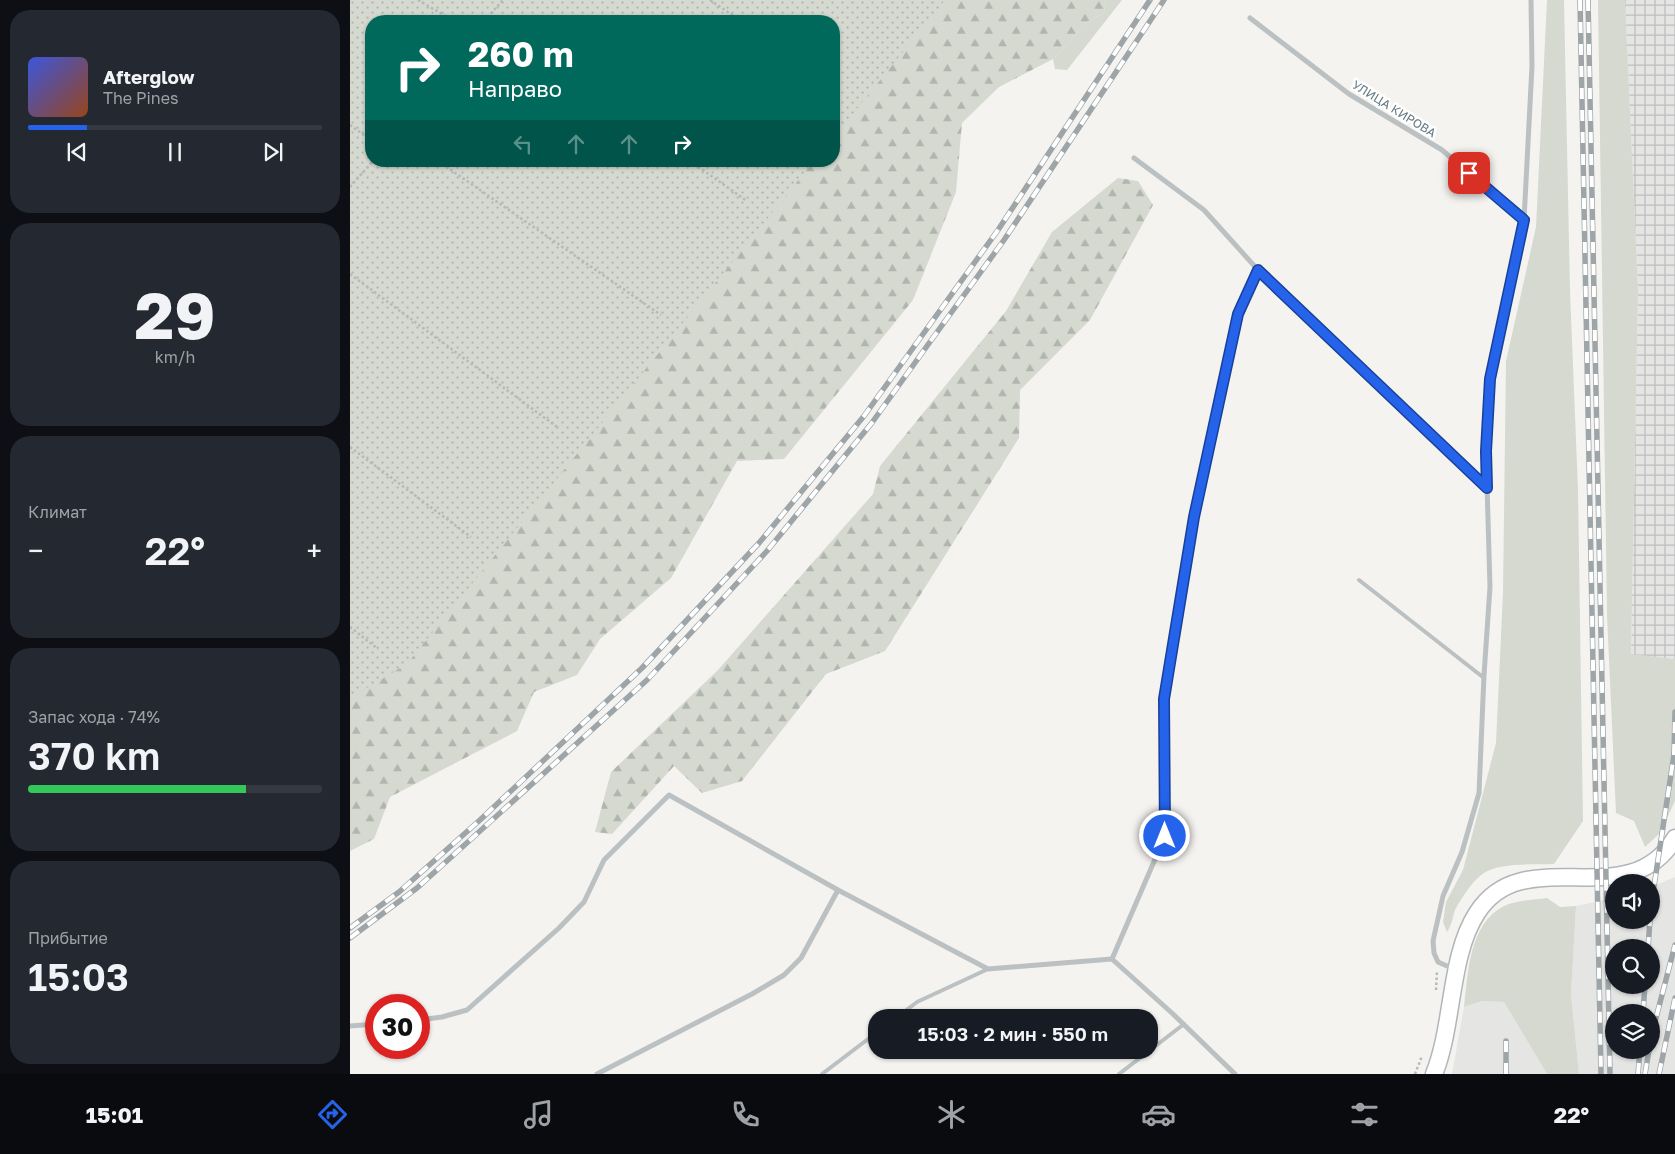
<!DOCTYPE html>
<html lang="ru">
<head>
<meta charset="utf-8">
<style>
  body { margin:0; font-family:"Golos Text",sans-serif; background:#242831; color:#f1f3f6; height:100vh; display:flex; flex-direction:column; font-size:19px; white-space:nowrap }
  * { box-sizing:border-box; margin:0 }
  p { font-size:16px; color:#9ea1a6 }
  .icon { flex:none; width:28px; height:28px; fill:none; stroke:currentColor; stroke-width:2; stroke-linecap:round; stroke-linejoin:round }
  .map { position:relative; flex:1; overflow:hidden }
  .sheet { display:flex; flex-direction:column; gap:10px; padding:10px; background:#0d0f14; width:350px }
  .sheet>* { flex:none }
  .guide { position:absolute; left:15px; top:15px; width:475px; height:152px; border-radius:20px; box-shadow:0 1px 4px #0004; background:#00695c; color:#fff; overflow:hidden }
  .tools { position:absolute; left:1255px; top:874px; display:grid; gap:10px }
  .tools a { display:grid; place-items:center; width:55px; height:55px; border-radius:50%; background:#171b24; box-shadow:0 1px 4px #0004; font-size:25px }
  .speed { position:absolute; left:15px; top:994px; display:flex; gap:10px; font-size:25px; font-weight:700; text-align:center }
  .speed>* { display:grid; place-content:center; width:65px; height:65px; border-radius:50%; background:#171b24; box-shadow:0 1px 4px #0004; line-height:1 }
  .speed .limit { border:8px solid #d22; background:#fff; color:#111 }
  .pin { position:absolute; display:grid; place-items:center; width:42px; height:42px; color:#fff; margin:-21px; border-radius:10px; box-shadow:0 2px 8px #0006 }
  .me { position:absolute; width:55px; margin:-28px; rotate:0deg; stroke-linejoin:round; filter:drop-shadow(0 0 4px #0008) }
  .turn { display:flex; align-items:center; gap:18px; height:105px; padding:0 20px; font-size:22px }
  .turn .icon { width:65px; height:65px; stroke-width:2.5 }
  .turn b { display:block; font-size:35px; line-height:42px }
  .lanes { display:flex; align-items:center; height:48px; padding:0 20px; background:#0003; justify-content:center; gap:25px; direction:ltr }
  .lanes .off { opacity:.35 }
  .big { font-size:38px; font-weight:600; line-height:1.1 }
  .sheet .tile { flex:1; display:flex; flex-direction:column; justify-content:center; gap:8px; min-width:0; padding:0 18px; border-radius:20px; background:#242831 }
  .sheet .dial { align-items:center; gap:0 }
  .dial b { font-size:65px; line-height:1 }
  .song { display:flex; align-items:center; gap:15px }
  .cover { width:60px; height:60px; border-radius:8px; background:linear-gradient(135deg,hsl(230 70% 55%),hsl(20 70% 35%)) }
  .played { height:5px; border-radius:2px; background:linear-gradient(90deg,#2563eb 20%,#363941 20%) }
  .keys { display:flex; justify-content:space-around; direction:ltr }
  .heat { display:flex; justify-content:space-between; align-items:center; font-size:28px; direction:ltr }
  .charge { height:8px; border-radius:4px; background:linear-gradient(90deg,#34c759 74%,#363941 0) }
  .trip { position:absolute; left:518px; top:1009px; width:290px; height:50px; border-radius:20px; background:#171b24; box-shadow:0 1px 4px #0004; font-weight:600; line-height:50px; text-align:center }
  .menu { display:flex; height:80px; justify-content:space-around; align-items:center; background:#090b0e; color:#9ea1a6 }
  .menu .icon { width:35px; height:35px }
  .menu .active { color:#2563eb }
  .menu b { font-size:22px; color:#f1f3f6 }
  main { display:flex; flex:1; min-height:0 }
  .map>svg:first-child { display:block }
  .built { fill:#e5e5e4; fill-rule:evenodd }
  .industrial { fill:url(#industrial-grid) }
  .grass { fill:#d5d9d0 }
  .forest { fill:url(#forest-firs) }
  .park { fill:url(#park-dots) }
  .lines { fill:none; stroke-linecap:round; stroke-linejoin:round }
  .secondary-casing { stroke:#b0b6b9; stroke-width:19 }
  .path { stroke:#b5b9ba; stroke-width:2.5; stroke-dasharray:2.5 2.5; stroke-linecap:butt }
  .service { stroke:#bbc0c2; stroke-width:4 }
  .minor { stroke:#bbc0c2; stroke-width:5 }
  .secondary { stroke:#fff; stroke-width:16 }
  .rail-casing { stroke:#9da5a8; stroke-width:5.5 }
  .rail { stroke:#fff; stroke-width:4; stroke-dasharray:11; stroke-linecap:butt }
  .route-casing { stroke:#184099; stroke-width:12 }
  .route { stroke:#2563eb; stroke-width:9 }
  .labels { text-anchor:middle; stroke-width:5; stroke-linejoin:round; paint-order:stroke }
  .street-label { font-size:12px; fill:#657980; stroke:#fff }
</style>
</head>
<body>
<main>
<section class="sheet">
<div class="tile">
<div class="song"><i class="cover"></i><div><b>Afterglow</b><p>The Pines</p></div></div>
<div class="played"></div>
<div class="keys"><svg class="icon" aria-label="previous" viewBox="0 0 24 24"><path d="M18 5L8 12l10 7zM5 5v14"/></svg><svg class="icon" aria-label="pause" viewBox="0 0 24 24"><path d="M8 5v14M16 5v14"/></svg><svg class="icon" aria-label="next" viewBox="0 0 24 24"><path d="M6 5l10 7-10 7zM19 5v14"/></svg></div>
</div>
<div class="tile dial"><b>29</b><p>km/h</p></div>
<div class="tile"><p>Климат</p>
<div class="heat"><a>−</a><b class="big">22°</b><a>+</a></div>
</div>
<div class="tile"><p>Запас хода · 74%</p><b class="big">370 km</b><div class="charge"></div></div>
<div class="tile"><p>Прибытие</p><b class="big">15:03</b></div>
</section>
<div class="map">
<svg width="1325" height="1074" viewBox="0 0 1325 1074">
  <defs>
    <pattern id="industrial-grid" width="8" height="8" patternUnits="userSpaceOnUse" patternTransform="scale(1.25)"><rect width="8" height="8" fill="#e5e5e4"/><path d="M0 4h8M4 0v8" fill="none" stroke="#bdbebe"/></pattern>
    <pattern id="forest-firs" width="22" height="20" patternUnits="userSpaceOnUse" patternTransform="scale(1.25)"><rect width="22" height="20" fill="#d5d9d0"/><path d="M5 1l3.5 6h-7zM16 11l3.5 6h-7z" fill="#b0b5ae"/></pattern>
    <pattern id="park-dots" width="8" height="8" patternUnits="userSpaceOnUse" patternTransform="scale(1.25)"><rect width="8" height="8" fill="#d5d9d0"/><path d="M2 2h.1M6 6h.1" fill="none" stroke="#b0b5ae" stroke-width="1.8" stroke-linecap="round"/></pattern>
  </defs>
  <rect width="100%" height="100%" fill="#f4f3f0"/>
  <!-- built -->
  <g class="built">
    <path d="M 1325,877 L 1325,1074 L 1229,1074 L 1221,994 L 1226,906 L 1264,898 L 1264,920 L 1301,920 L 1301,887 ZM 1264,948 L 1301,948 L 1301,985 L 1264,985 ZM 1264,1012 L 1301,1012 L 1301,1050 L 1264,1050 Z"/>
    <path d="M 1132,1001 L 1154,1002 L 1197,1074 L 1102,1074 L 1114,1007 Z"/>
  </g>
  <!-- industrial -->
  <path class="industrial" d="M 1275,0 L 1325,0 L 1325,659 L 1281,655 L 1288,289 Z"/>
  <!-- grass -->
  <g class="grass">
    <path d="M 756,0 L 772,0 L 717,70 L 705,69 L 703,59 L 737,22 L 754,13 Z"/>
    <path d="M 1197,0 L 1214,0 L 1220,291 L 1228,490 L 1233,821 L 1204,864 C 1185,865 1151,862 1134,873 C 1123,880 1114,895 1107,906 C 1102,915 1103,924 1097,932 L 1093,922 L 1096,902 L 1113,870 L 1146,743 L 1153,593 L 1156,361 L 1186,227 Z"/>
    <path d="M 1248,0 L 1275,0 L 1288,289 L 1281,654 L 1325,659 L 1325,801 L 1310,833 L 1295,847 L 1284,821 L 1266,813 L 1257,615 Z"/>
    <path d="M 1197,898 L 1210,907 L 1226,906 L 1221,994 L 1229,1074 L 1197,1074 L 1154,1002 L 1132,1001 L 1114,1007 C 1118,973 1119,924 1154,906 C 1166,900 1184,900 1197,898 Z"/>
  </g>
  <!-- forest -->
  <g class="forest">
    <path d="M 547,0 L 756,0 L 754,13 L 737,22 L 703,59 L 649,87 L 612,123 L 606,192 L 563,300 L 434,459 L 387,461 L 321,578 L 250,639 L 227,675 L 184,692 L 167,731 L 40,797 L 24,839 L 0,851 L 0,677 L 450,161 L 484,161 L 484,115 Z"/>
    <path d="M 768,178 L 788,181 L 803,205 L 740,320 L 670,390 L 669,438 L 535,651 L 476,674 L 392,781 L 352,793 L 324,766 L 262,834 L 245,832 L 261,772 L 368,670 L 523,494 L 530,466 L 656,311 L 702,232 Z"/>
  </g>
  <!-- park -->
  <path class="park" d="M 0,0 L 595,0 L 484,137 L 484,21 L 21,21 L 21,161 L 464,161 L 57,664 L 0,698 Z"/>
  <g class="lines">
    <!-- secondary casing -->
    <g class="secondary-casing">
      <path id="secondary" d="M 1084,1074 C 1104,1025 1099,956 1127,913 C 1174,839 1278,917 1325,838"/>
    </g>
    <!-- path -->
    <g class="path">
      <path d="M 68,0 L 104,21"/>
      <path d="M 360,0 L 391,21"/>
      <path d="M 134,21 L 153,0"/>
      <path d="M 0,125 L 21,140"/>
      <path d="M 88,161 L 311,315"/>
      <path d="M 340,161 L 397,201"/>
      <path d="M 0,187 L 23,161"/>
      <path d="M 0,274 L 207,427"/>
      <path d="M 0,447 L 121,537"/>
      <path d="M 0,627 L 28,649"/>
      <path d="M 1086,990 L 1087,971"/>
      <path d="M 1065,1074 L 1072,1056"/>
    </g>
    <!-- service -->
    <g class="service">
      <path d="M 1009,580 L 1134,678"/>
      <path d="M 546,1018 L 567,1002 L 638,969"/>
      <path d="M 472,1074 L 526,1033"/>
      <path d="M 769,1074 L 834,1024"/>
    </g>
    <!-- minor -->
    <g class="minor">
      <path d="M 900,18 L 999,94 L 1092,150 L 1174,220"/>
      <path d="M 784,158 L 854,210 L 908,270 L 1137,488"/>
      <path d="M 762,959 L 815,836 L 814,699 L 844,517 L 888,314 L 908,270"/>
      <path d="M 1104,969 L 1088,962 L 1084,953 L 1083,941 L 1093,896 L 1112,852 L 1129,793 L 1134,675 L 1140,587 L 1136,451 L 1139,379 L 1174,220 L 1182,66 L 1181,0"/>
      <path d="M 69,1020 L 92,1017 L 117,1010 L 209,928 L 234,902 L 254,860 L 319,795 L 488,890 L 638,969 L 762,959 L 823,1014 L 885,1074"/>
      <path d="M 0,1026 L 26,1024"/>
      <path d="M 247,1074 L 402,994 L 434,975 L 451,958 L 488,890"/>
    </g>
    <!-- secondary -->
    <use href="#secondary" class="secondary"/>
    <!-- rail casing -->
    <g class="rail-casing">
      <g id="rail">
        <path d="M 1230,0 L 1251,1074"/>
        <path d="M 1238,0 L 1260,1074"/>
        <path d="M 1324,755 L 1325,712"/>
        <path d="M 1301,906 L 1325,748"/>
        <path d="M 0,928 L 49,892 L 130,820 L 292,668 L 409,543 L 514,416 L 648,230 L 800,0"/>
        <path d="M 0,938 L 67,888 L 297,680 L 417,551 L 521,424 L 577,346 L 654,240 L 814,0"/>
        <path d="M 1298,948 L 1300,920"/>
        <path d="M 1293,1012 L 1295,985"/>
        <path d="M 1301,1037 L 1325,945"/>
        <path d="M 1156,1074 L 1156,1041"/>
        <path d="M 1288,1074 L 1290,1050"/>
        <path d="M 1295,1074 L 1299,1050"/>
        <path d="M 1309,1074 L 1325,998"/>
      </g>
    </g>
    <!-- rail -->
    <use href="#rail" class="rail"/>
  </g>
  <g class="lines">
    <!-- route casing -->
    <g class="route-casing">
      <path id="route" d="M 815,836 L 814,699 L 844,517 L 888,314 L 908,270 L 1137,488 L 1136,451 L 1140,379 L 1174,220 L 1119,173"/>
    </g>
    <!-- route -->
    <use href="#route" class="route"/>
  </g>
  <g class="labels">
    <!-- street labels -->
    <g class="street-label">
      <text transform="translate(1044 109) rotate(32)" y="4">УЛИЦА КИРОВА</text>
    </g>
  </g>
</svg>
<div class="tools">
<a><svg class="icon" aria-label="sound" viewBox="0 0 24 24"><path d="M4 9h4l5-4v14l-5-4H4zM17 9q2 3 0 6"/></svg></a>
<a><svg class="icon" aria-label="search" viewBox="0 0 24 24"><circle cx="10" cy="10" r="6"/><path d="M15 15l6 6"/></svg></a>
<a><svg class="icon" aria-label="layers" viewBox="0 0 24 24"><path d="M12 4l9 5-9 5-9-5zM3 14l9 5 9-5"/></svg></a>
</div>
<div class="speed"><div class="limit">30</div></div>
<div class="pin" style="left:1119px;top:173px;background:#d93025"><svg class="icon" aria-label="arrive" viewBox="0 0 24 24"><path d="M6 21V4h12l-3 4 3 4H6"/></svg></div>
<svg class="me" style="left:815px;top:836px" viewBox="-20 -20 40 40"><circle r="17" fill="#2563eb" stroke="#fff" stroke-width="3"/><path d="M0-11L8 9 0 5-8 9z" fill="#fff"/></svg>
<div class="trip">15:03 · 2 мин · 550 m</div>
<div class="guide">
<div class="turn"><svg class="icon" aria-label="right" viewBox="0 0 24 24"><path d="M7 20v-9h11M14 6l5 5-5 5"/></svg><div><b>260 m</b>Направо</div></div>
<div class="lanes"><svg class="icon off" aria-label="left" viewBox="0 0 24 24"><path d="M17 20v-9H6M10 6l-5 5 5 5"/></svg><svg class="icon off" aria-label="ahead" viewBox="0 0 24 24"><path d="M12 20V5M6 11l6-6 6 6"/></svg><svg class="icon off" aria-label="ahead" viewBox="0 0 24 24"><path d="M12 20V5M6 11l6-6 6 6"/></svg><svg class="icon" aria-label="right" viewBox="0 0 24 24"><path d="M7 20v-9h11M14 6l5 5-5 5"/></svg></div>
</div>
</div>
</main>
<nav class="menu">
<b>15:01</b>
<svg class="icon active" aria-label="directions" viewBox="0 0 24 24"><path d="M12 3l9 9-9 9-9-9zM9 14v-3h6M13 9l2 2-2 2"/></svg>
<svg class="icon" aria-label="music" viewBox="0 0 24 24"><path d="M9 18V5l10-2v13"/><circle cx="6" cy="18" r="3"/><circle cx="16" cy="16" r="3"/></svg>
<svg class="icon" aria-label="phone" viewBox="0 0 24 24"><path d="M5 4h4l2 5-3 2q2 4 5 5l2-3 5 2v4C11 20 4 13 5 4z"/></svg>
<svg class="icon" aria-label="climate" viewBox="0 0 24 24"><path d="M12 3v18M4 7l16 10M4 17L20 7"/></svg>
<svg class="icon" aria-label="car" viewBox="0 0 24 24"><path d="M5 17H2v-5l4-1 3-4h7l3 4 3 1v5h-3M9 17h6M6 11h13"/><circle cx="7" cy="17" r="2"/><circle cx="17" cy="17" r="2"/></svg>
<svg class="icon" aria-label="filters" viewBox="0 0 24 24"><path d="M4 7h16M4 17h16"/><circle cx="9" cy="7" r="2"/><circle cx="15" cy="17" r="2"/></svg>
<b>22°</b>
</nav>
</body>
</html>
